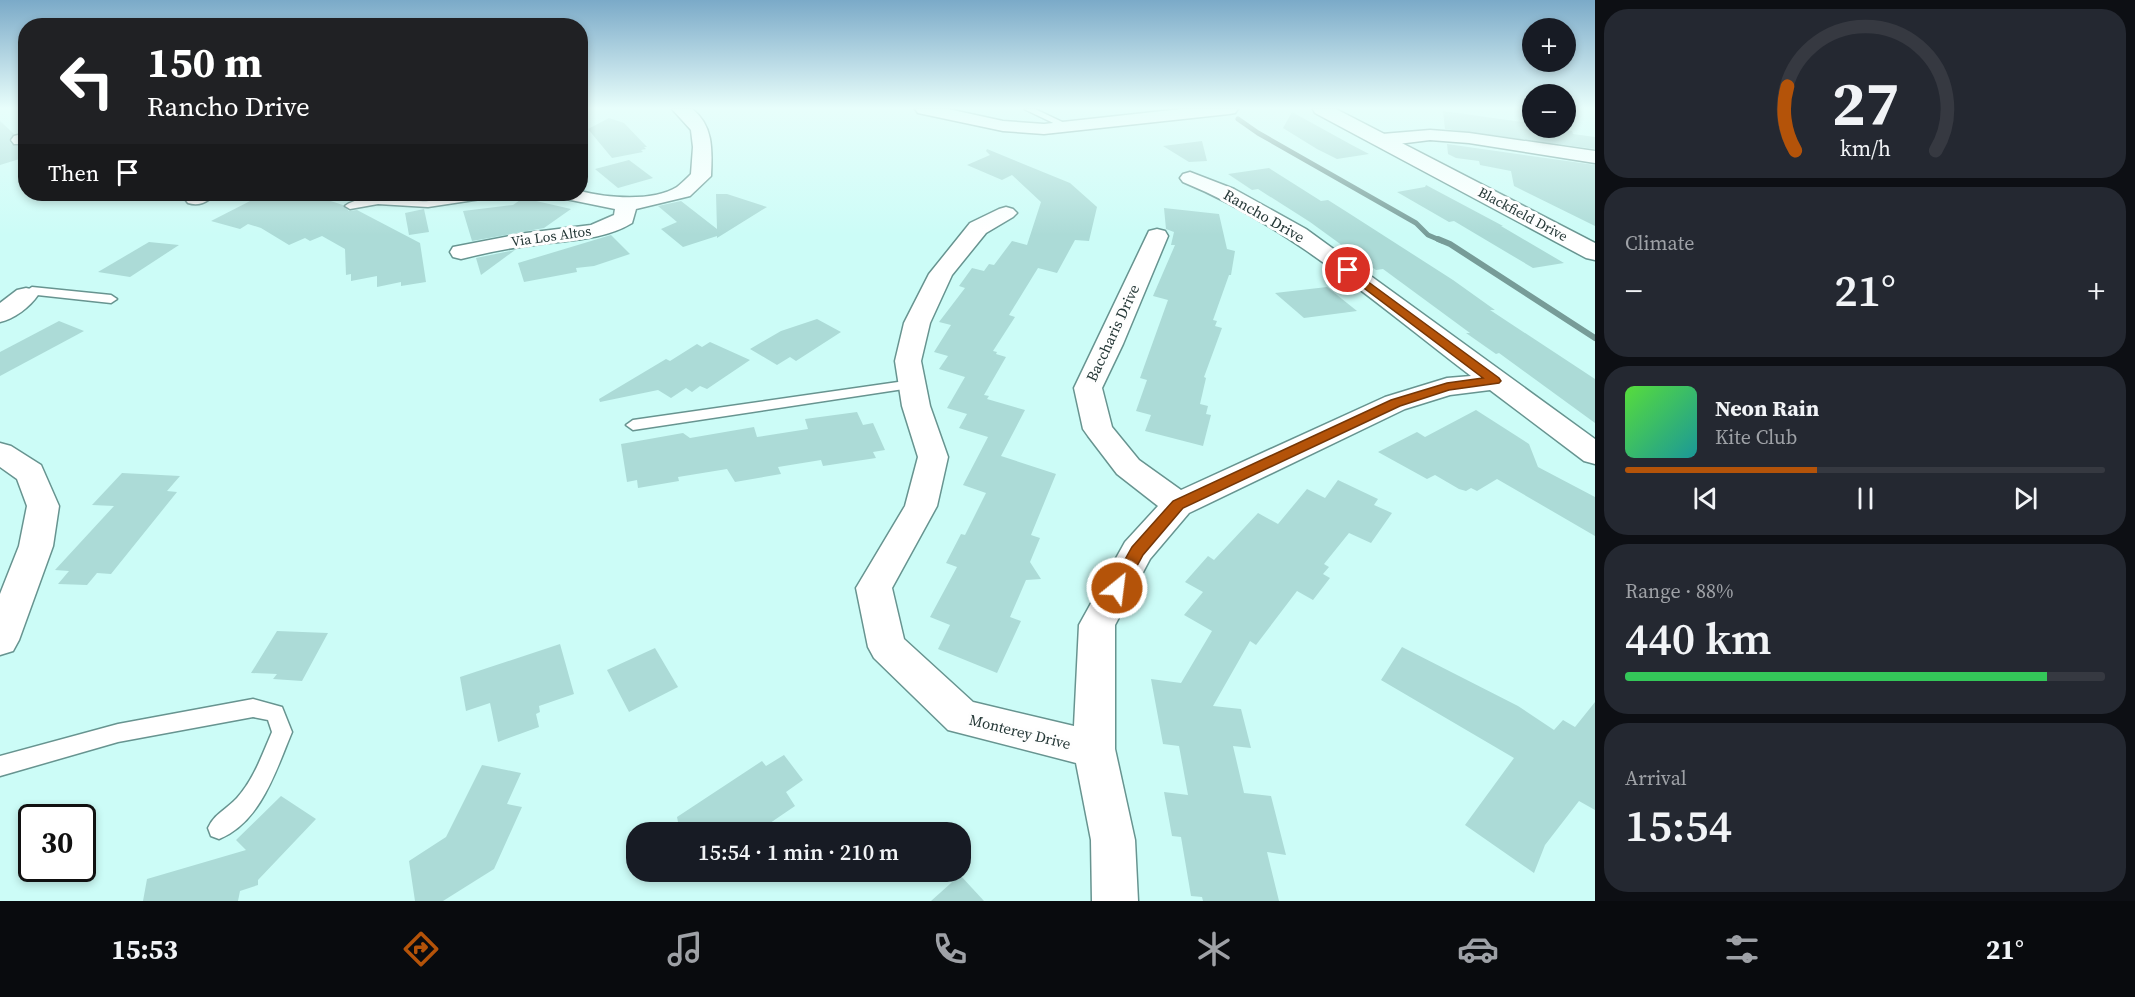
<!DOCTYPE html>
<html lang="en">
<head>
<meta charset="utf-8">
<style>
  body { margin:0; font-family:"Source Serif 4",serif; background:#242831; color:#f1f3f6; height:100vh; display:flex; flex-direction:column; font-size:22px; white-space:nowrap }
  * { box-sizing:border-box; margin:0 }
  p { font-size:20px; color:#9ea1a6 }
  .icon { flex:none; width:33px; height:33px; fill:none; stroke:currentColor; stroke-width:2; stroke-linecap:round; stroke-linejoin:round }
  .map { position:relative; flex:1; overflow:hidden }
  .details { display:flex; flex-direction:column; gap:9px; padding:9px; background:#0d0f14; width:540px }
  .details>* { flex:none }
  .top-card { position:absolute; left:18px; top:18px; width:570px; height:183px; border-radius:24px; box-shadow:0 3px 9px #0003; background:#202124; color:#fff; overflow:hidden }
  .tools { position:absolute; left:1522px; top:18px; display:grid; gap:12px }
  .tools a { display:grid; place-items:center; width:54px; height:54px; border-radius:50%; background:#171b24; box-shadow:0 3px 9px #0003; font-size:30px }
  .speed { position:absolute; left:18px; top:804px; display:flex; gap:12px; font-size:30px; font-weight:700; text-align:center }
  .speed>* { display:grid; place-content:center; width:78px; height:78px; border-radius:50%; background:#171b24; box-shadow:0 3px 9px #0003; line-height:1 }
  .speed .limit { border:3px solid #111; border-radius:9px; background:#fff; color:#111 }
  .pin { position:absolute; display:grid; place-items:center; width:51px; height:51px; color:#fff; margin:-26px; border:3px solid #fff; border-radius:50%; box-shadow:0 2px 6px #0007 }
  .me { position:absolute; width:66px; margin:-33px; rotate:29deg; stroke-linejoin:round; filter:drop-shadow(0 0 4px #0008) }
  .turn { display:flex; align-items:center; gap:21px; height:126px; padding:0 30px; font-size:27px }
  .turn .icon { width:78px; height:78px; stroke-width:2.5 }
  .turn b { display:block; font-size:42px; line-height:51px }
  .then { display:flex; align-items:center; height:57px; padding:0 30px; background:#0003; gap:12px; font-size:22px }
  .big { font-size:45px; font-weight:600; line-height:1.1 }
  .details .card { flex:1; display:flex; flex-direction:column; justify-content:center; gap:9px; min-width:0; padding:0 21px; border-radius:24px; background:#242831 }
  .details .dial { align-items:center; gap:0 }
  .dial svg { height:156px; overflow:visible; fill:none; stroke:#363941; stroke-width:7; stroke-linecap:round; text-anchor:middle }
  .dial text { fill:#f1f3f6; stroke:none }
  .song { display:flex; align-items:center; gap:18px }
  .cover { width:72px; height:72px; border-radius:9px; background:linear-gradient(135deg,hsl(110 70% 55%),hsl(180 70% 35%)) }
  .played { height:6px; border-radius:3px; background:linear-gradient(90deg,#b45309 40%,#363941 40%) }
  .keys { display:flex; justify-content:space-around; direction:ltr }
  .heat { display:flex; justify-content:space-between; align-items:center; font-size:33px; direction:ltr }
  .charge { height:9px; border-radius:4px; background:linear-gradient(90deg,#34c759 88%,#363941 0) }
  .trip { position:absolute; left:626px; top:822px; width:345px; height:60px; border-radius:24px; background:#171b24; box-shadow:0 3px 9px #0003; font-weight:600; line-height:60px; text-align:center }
  .menu { display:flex; height:96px; justify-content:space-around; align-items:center; background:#090b0e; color:#9ea1a6 }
  .menu .icon { width:42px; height:42px }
  .menu .selected { color:#b45309 }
  .menu b { font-size:27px; color:#f1f3f6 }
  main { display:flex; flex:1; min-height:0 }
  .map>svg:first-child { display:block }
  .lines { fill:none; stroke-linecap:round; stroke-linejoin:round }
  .stream-far1 { stroke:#779c98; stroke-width:5 }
  .stream { stroke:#779c98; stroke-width:6 }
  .building { fill:#acdbd7 }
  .service-casing { stroke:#679490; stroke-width:3 }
  .minor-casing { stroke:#679490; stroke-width:3 }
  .tertiary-casing { stroke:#679490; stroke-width:3 }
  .service { fill:#fff; fill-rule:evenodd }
  .minor { fill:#fff; fill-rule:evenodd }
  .tertiary { fill:#fff; fill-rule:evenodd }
  .route { fill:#b45309; stroke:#753606; stroke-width:1.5 }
  .labels { text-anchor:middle; stroke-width:6; stroke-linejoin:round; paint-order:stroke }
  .far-street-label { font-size:14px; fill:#253837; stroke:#fefefe }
  .street-label { font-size:15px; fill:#253837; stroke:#fefefe }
</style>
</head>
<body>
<main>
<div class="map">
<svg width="1595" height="901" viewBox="0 0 1595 901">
  <rect width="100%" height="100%" fill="#ccfcf7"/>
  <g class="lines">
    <!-- stream-far1 -->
    <path class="stream-far1" d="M 1238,119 L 1258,133 L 1416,223 L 1428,235 L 1442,241"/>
    <!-- stream -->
    <path class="stream" d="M 1438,239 L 1450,244 L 1595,338"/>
  </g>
  <!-- building -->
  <g class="building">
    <path d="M 1443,111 L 1522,122 L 1533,125 L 1533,128 L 1572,131 L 1573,134 L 1595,137 L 1595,149 L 1445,129 Z"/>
    <path d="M 1292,112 L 1350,144 L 1369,154 L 1337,159 L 1317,149 L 1283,128 Z"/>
    <path d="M 609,118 L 624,123 L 647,147 L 644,147 L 646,149 L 641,150 L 643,152 L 612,158 L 588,129 Z"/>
    <path d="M 0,121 L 14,134 L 9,140 L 12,145 L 26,146 L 26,157 L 0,165 Z"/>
    <path d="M 1202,141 L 1207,161 L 1189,162 L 1163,146 Z"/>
    <path d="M 1447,144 L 1595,165 L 1595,226 L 1514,186 L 1511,171 L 1480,165 L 1479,161 L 1456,158 L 1448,154 Z"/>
    <path d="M 987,149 L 1070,183 L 1097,207 L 1089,241 L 1075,240 L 1057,273 L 1038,268 L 1009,315 L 1015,317 L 993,351 L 997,352 L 996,354 L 1006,357 L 984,395 L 989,396 L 987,399 L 1025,410 L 1001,456 L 1056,474 L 1031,535 L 1040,538 L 1030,562 L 1041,579 L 1026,580 L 1010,617 L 1021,621 L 997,673 L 938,649 L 950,625 L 930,617 L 957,567 L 946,563 L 961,534 L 965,535 L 986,493 L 963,485 L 988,437 L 959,428 L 967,414 L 947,408 L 965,377 L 939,369 L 948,356 L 934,352 L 951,325 L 939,322 L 965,288 L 959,286 L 972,268 L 984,271 L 989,264 L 994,265 L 1012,241 L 1027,245 L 1041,202 L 1012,175 L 1002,180 L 967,165 L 990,155 L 986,151 Z"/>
    <path d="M 629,160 L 653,178 L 618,188 L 595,169 Z"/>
    <path d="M 1269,168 L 1321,201 L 1328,200 L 1347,212 L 1453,280 L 1495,310 L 1490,310 L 1595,379 L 1595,423 L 1499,353 L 1496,354 L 1466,333 L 1470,333 L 1383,269 L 1376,270 L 1310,222 L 1258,189 L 1252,190 L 1228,174 Z"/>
    <path d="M 1426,185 L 1503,226 L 1501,226 L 1564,263 L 1533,268 L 1454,221 L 1449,222 L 1397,192 L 1425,187 Z"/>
    <path d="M 264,194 L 309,194 L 343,205 L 349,211 L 357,210 L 420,243 L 426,282 L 401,286 L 401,282 L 377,287 L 377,276 L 351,281 L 351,274 L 346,275 L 345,249 L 322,236 L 310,241 L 305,238 L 289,245 L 261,228 L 248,224 L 240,229 L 211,221 Z"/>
    <path d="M 716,194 L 727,194 L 767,207 L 717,238 L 717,236 L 683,247 L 661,229 L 677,222 L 658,206 L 681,201 L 717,229 Z"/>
    <path d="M 523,198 L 571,209 L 544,228 L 472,241 L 463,211 L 513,205 Z"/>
    <path d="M 1164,208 L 1219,214 L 1227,249 L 1235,251 L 1231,275 L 1229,275 L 1213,320 L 1217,321 L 1215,326 L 1222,328 L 1204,377 L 1206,378 L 1200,404 L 1208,406 L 1206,414 L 1211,415 L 1203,446 L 1145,431 L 1151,415 L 1136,411 L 1147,380 L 1140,378 L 1168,300 L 1153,296 L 1175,245 L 1171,245 L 1174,232 L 1166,229 Z"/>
    <path d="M 424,209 L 429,232 L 409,235 L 405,213 Z"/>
    <path d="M 611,235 L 630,254 L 594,266 L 576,268 L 577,272 L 524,282 L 518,263 Z"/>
    <path d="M 149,242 L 179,245 L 130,277 L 98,272 Z"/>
    <path d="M 515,250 L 481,275 L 476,258 Z"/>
    <path d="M 1327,287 L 1357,311 L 1304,318 L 1275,293 Z"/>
    <path d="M 817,319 L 841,332 L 796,361 L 790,357 L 777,365 L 750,349 L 781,331 Z"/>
    <path d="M 59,321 L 84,331 L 0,376 L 0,352 Z"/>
    <path d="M 710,342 L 750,360 L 707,389 L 700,386 L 692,392 L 686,388 L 671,398 L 658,390 L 600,402 L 599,399 L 666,359 L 670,361 L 697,344 L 702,347 Z"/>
    <path d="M 1476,410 L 1529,444 L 1538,467 L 1595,497 L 1595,536 L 1497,479 L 1477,491 L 1471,488 L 1466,491 L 1459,489 L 1435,475 L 1427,479 L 1378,452 L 1417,432 L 1425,437 Z"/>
    <path d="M 857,412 L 863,425 L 873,423 L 885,450 L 873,452 L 876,458 L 823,466 L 821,460 L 778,467 L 781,474 L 735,482 L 727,469 L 678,477 L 679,481 L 638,488 L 637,480 L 627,482 L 621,444 L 683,433 L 690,438 L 754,427 L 757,437 L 808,429 L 805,419 Z"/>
    <path d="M 122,473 L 180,476 L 167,491 L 177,492 L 111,574 L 97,573 L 87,585 L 58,584 L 69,571 L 55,570 L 114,506 L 92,505 Z"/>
    <path d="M 1338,480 L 1378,499 L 1374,505 L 1392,513 L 1371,543 L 1349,533 L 1324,564 L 1329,567 L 1323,574 L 1330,578 L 1313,600 L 1297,591 L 1256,645 L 1250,641 L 1213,706 L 1241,709 L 1251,748 L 1233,746 L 1244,793 L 1271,796 L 1286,855 L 1267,852 L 1279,901 L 1203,901 L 1202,897 L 1191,896 L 1181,837 L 1172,836 L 1164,792 L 1188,795 L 1179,746 L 1163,744 L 1151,679 L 1181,683 L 1212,631 L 1184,615 L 1203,592 L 1185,582 L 1208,556 L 1214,560 L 1258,513 L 1278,524 L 1307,489 L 1325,498 Z"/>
    <path d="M 277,631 L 328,633 L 302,681 L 273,679 L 277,674 L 251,673 Z"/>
    <path d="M 560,644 L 574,694 L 539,706 L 540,712 L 536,714 L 539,727 L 498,742 L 490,703 L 466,711 L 460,677 Z"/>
    <path d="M 1402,647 L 1518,706 L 1554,730 L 1563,720 L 1575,727 L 1595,702 L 1595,810 L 1579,801 L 1545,845 L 1534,873 L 1465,825 L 1514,758 L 1381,680 Z"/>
    <path d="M 655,648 L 678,687 L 629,712 L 607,670 Z"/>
    <path d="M 784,755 L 803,780 L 786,792 L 795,806 L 757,832 L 680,832 L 677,817 L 762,761 L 766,766 Z"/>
    <path d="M 482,765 L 521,773 L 507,804 L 522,807 L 494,869 L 443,901 L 415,901 L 409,861 L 446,837 Z"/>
    <path d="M 281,796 L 316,819 L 258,880 L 258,885 L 240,891 L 238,901 L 143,901 L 147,879 L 246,850 L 236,840 Z"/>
    <path d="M 960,875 L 984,901 L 931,901 Z"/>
  </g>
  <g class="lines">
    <!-- service casing -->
    <g class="service-casing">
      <g id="service">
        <path d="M 1024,109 L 1035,109 L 1075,128 L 1068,130 Z"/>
        <path d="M 477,194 L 499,194 L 494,197 L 428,207 L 378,204 L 350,209 L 345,206 C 365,191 405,203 429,201 C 445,199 461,196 477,194 Z"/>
        <path d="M 32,287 L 111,295 L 117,299 L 111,303 L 28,294 L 26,291 Z"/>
        <path d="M 912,380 L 917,381 L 919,384 L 917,387 L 633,430 L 626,425 L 633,420 Z"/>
        <path d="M 253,699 L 282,707 L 292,732 C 276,770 261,822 219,839 L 211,836 L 208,828 C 214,814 227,809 237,798 C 254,779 262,755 272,732 L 268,720 L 253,717 L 118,742 L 0,776 L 0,756 L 118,724 Z"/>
      </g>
    </g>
    <!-- minor casing -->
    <g class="minor-casing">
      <g id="minor">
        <path d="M 672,109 L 692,109 C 714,126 712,151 711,176 L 690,196 L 636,209 L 632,223 C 602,241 567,240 534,245 C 509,248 485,253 461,259 L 453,257 L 450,252 L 453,247 L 526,233 L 591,225 L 614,215 L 615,209 L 561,198 L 558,194 L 580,194 L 580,191 C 607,198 653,202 677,187 C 682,183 687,178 691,174 L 693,147 L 691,130 Z"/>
        <path d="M 915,109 L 948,109 L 1003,121 L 1044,124 L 1181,109 L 1238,109 L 1235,113 L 1229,114 L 1044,134 L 1003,131 L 918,113 Z"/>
        <path d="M 1430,130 L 1469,133 L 1595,151 L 1595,163 L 1469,143 L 1430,140 L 1382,146 L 1376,144 L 1373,140 L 1376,136 L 1382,134 Z"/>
        <path d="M 26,133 L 26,144 L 14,144 L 11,140 L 14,136 Z"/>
        <path d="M 1190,172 L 1234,189 L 1306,229 L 1595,439 L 1595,464 L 1584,461 L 1490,390 L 1450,395 L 1405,409 L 1189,513 L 1150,559 L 1115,625 L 1115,749 L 1135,840 L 1138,901 L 1092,901 L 1091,840 L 1076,763 L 948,730 L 874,658 L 868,647 L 856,588 L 905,506 L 918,457 L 902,406 L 895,361 L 904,323 L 929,274 L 970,223 L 999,209 L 1006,207 L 1013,209 L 1017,213 L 1013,217 L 986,233 L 952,275 L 930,323 L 921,361 L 930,406 L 948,457 L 937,506 L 892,588 L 904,639 L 973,702 L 1074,726 L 1079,625 L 1125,542 L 1158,506 L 1117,474 L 1088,436 L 1083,429 L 1074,388 L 1149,231 L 1157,229 L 1165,231 L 1168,236 L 1123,344 L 1102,388 L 1112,427 L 1139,460 L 1181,490 L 1385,397 L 1447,378 L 1471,376 C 1379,306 1290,226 1183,182 L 1180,178 L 1183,174 Z"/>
        <path d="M 190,194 L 214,194 C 208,203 198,206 188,203 L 185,199 Z"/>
        <path d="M 26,288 L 35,290 L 38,295 C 30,307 14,319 0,322 L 0,303 L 17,290 Z"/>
        <path d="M 0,443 L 11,446 L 41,465 L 59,506 L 53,546 L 19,640 L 13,651 L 0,655 L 0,594 L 19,546 L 27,506 L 17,479 L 0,467 Z"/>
      </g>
    </g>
    <!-- tertiary casing -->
    <g class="tertiary-casing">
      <path id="tertiary" d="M 1313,109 L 1336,109 L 1595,243 L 1595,260 L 1586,258 L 1315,113 Z"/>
    </g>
    <!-- service -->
    <use href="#service" class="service"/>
    <!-- minor -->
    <use href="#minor" class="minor"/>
    <!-- tertiary -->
    <use href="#tertiary" class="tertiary"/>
  </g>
  <!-- sky -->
  <linearGradient id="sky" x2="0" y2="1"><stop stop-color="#7baac8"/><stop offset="0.46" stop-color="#e8fefb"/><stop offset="1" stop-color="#e8fefb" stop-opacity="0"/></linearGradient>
  <rect width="1595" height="235" fill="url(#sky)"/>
  <!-- route -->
  <path class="route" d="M 1348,267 L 1499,378 L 1501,381 L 1499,383 L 1449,390 L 1400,406 L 1183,508 L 1143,555 L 1123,592 L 1117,594 L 1111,592 L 1109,588 L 1132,547 L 1173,501 L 1391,400 L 1447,383 L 1483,378 L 1344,273 L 1343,270 Z"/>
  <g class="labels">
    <!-- far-street labels -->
    <g class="far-street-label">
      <text transform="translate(1523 214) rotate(28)" y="5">Blackfield Drive</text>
      <text transform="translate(551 236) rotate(-8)" y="5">Via Los Altos</text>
    </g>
    <!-- street labels -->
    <g class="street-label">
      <text transform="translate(1264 216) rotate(30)" y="5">Rancho Drive</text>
      <text transform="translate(1113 333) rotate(-65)" y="5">Baccharis Drive</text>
      <text transform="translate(1020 732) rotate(14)" y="5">Monterey Drive</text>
    </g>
  </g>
</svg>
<div class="tools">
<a>+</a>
<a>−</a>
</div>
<div class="speed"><div class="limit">30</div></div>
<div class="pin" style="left:1348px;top:270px;background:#d93025"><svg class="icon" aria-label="arrive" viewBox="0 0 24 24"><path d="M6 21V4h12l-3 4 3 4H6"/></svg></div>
<svg class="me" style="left:1117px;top:588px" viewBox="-20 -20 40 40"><circle r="17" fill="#b45309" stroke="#fff" stroke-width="3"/><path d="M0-11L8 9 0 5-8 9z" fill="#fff"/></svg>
<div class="trip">15:54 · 1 min · 210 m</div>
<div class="top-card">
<div class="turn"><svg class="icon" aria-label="left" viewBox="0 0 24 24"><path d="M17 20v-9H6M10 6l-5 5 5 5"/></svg><div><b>150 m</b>Rancho Drive</div></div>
<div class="then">Then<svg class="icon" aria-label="arrive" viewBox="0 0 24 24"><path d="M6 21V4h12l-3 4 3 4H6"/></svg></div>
</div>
</div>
<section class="details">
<div class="card dial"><svg viewBox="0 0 100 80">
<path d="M14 69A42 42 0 1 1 86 69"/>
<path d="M14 69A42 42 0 0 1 10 36" stroke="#b45309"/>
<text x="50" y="56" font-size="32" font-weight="700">27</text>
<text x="50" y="72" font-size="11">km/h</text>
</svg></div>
<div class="card"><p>Climate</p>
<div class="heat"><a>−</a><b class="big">21°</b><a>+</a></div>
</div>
<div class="card">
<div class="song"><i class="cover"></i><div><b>Neon Rain</b><p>Kite Club</p></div></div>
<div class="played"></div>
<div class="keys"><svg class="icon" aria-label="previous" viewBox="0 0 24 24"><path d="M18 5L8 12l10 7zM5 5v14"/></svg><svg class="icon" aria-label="pause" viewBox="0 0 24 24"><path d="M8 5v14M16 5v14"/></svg><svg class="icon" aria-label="next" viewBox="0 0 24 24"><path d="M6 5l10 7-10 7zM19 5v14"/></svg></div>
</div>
<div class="card"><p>Range · 88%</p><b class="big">440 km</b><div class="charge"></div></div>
<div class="card"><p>Arrival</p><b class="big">15:54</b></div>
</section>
</main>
<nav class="menu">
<b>15:53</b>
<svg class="icon selected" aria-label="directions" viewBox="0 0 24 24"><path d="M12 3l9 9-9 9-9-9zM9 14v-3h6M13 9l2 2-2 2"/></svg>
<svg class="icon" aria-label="music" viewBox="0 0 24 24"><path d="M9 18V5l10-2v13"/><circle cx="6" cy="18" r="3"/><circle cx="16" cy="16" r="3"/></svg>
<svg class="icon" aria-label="phone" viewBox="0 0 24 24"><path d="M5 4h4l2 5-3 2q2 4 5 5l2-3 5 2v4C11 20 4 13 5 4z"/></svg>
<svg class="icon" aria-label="climate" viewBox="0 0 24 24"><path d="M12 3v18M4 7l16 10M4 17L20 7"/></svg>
<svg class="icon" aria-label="car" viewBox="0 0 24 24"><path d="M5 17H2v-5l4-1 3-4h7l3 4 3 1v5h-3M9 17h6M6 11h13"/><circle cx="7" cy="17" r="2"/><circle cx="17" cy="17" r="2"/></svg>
<svg class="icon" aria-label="filters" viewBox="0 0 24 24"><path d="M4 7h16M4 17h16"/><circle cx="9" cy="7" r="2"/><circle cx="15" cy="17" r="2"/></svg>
<b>21°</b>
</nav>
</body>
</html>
